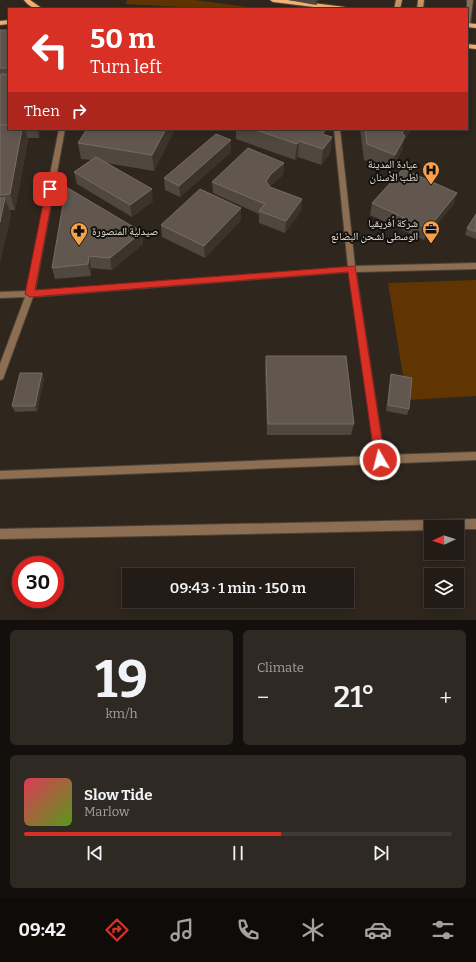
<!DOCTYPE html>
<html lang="en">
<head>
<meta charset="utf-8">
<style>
  body { margin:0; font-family:Bitter,"Noto Naskh Arabic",serif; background:#2f2923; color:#f1f3f6; height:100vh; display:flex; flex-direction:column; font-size:15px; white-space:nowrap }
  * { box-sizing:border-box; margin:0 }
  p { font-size:13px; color:#a3a1a1 }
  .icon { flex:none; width:22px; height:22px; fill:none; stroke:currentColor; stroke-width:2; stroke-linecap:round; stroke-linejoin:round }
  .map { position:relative; height:620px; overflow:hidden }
  .details { display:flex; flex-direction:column; gap:10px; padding:10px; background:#130f0c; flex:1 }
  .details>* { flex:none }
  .banner { position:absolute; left:8px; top:8px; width:460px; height:122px; border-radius:0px; box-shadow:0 2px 10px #0003,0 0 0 1px #403a35; background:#d93025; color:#fff; overflow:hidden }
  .needle { width:26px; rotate:267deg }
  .fabs { position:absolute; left:424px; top:520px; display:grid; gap:8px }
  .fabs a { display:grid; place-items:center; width:40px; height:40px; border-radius:0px; background:#231c16; box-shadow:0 2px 10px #0003,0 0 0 1px #403a35; font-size:20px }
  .speed { position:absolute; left:12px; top:556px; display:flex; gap:8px; font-size:20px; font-weight:700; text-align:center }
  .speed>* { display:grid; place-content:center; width:52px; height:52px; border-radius:50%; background:#231c16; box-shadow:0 2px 10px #0003,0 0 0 1px #403a35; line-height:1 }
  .speed .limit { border:6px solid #d22; background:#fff; color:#111 }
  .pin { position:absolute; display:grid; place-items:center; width:34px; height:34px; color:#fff; margin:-17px; border-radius:8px; box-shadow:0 2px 6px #0006 }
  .me { position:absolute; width:44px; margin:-22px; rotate:352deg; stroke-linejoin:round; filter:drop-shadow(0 0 3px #0008) }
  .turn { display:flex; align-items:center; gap:14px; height:84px; padding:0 16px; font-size:18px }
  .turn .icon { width:52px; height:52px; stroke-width:2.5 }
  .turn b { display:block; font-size:28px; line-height:34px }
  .then { display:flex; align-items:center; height:38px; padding:0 16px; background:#0003; gap:8px; font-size:15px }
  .big { font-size:30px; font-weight:600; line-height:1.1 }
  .details .card { flex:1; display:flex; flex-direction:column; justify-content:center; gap:6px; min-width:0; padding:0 14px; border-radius:6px; background:#2f2923 }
  .details .dial { align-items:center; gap:0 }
  .dial b { font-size:52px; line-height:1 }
  .song { display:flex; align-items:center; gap:12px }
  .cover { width:48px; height:48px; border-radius:6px; background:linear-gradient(135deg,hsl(350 70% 55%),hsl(90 70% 35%)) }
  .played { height:4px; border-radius:2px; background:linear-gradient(90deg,#d93025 60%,#403a35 60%) }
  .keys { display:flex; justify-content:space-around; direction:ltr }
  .heat { display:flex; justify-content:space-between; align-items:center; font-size:22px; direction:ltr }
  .details .tiles { flex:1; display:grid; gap:10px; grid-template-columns:1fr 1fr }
  .card:last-child { grid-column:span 2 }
  .trip { position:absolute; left:122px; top:568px; width:232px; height:40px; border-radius:0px; background:#231c16; box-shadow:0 2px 10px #0003,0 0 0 1px #403a35; font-weight:600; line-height:40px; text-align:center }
  .dock { display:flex; height:64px; justify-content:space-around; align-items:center; background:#0e0b09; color:#a3a1a1 }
  .dock .icon { width:28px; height:28px }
  .dock .on { color:#d93025 }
  .dock b { font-size:18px; color:#f1f3f6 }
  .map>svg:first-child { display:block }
  .green { fill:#603501 }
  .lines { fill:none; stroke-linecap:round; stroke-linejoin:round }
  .lane-casing { stroke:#4c443c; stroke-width:2 }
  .street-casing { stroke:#4c443c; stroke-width:2 }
  .secondary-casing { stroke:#4c443c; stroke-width:2 }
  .primary-casing { stroke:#4c443c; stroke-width:2 }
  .lane { fill:#8d6e52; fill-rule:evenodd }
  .street { fill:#8d6e52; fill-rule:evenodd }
  .secondary { fill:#c89567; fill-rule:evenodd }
  .primary { fill:#f5b377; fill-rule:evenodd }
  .wall { fill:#50473e }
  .shaded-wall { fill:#3c332a }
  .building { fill:#61574f; stroke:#766d65 }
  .route { fill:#d93025; stroke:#8d1f18 }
  .labels { text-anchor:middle; stroke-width:4; stroke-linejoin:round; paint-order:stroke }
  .poi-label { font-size:11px; fill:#e7e1dc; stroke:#14100c; text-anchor:end }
</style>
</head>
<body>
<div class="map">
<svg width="476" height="620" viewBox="0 0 476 620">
  <rect width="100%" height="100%" fill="#2f261e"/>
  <!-- green -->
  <g class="green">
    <path d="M 127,0 L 194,0 L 264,9 L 216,9 L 125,4 Z"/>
    <path d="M 476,280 L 476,396 L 407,400 L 388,283 Z"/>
  </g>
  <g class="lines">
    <!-- lane casing -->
    <g class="lane-casing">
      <g id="lane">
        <path d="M 467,0 L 473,0 L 470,25 L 467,27 Z"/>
        <path d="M 476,519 L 476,529 L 457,529 L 457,527 L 431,527 L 431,530 L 0,539 L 0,529 Z"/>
      </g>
    </g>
    <!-- street casing -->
    <g class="street-casing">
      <path id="street" d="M 59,129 L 65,129 L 35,291 L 348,267 L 334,129 L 340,129 L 355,266 L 476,263 L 476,269 L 356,272 L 384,455 L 476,452 L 476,460 L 0,479 L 0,471 L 375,456 L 349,272 L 33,297 L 4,376 L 3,379 L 0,380 L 0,364 L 25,297 L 0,298 L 0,292 L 27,291 Z"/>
    </g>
    <!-- secondary casing -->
    <g class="secondary-casing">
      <g id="secondary">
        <path d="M 396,0 L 402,0 L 400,9 L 394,9 Z"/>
        <path d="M 418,0 L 424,0 L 423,9 L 417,9 Z"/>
      </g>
    </g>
    <!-- primary casing -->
    <g class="primary-casing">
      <g id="primary">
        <path d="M 24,0 L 30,0 L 43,9 C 35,9 29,7 24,0 Z"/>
        <path d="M 270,0 L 288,0 L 345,7 L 348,9 L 330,9 L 273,2 Z"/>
        <path d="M 9,20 L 9,24 L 0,25 L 0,21 Z"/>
        <path d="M 467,23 L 476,24 L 476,28 L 467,27 Z"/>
        <path d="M 467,44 L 476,45 L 476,49 L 467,48 Z"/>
      </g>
    </g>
    <!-- lane -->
    <use href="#lane" class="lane"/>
    <!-- street -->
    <use href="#street" class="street"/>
    <!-- secondary -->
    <use href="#secondary" class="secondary"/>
    <!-- primary -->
    <use href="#primary" class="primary"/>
  </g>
  <!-- wall -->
  <g class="wall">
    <path d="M 288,0 L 319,0 L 316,5 Z"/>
    <path d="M 0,30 L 9,30 L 9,129 L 41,129 L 39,138 L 27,138 L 28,140 L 15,210 L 9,210 L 11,214 L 0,263 Z"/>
    <path d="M 175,129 L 154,171 L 106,163 L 153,201 L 132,217 L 77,184 L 74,172 L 91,160 L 81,159 L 78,143 Z"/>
    <path d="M 227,129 L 325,129 L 325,135 L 332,137 L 330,153 L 321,165 L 298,157 L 295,160 L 236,139 L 236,131 Z"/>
    <path d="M 360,129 L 412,129 L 404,140 L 402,151 L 391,171 L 364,160 Z"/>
    <path d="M 231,140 L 231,152 L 180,197 L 165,190 L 164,178 Z"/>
    <path d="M 284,163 L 283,175 L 270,186 L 270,187 L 302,199 L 301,211 L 285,233 L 259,223 L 259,214 L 213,193 L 212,182 Z"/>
    <path d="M 457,193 L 453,205 L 424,240 L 370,215 L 372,203 Z"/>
    <path d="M 241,208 L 241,220 L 205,258 L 162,237 L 161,225 Z"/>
    <path d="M 476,214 L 476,239 L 465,235 L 467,228 Z"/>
    <path d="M 142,232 L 143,244 L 112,270 L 91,268 L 91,276 L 55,279 L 52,268 Z"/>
    <path d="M 266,356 L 354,424 L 351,435 L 267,435 L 265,368 Z"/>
    <path d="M 42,373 L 44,379 L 37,411 L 15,412 L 12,406 Z"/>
    <path d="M 391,374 L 409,409 L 407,415 L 386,411 L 390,380 Z"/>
  </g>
  <!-- shaded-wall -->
  <g class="shaded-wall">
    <path d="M 316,0 L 319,0 L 316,5 Z"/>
    <path d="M 22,129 L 25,129 L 28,140 L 15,210 L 10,194 Z"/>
    <path d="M 37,129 L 41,129 L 39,138 Z"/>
    <path d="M 166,129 L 175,129 L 154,171 L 152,155 Z"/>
    <path d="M 318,129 L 326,129 L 324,145 Z"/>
    <path d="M 405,129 L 412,129 L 404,140 L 402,151 L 391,171 L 395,155 L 402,133 Z"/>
    <path d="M 332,137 L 330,153 L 321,165 L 323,149 Z"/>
    <path d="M 231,140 L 231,152 L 180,197 L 179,186 Z"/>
    <path d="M 299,141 L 298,157 L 295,160 L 297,144 Z"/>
    <path d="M 284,163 L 283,175 L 270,186 L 266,193 L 266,181 L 271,174 Z"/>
    <path d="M 152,189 L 153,201 L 132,217 L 130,205 Z"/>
    <path d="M 457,193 L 453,205 L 424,240 L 428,229 Z"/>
    <path d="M 5,198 L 11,214 L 0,263 L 0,222 Z"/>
    <path d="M 302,199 L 301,211 L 285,233 L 286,221 Z"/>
    <path d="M 241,208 L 241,220 L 205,258 L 204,246 Z"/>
    <path d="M 142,232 L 143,244 L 112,270 L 110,258 Z"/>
    <path d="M 89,256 L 91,268 L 91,276 L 88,264 Z"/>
    <path d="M 42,373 L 44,379 L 37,411 L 35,406 Z"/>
  </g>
  <!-- building -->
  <g class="building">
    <rect x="0" y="30" width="9" height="38"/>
    <path d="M 1,74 L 9,74 L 9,125 L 0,125 L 0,79 Z"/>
    <path d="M 0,125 L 9,125 L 9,129 L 22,129 L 10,194 L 0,195 Z"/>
    <path d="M 87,129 L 166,129 L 152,155 L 78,143 Z"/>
    <path d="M 253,129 L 326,129 L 322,134 L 332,137 L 323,149 L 299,141 L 297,144 Z"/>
    <path d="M 365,129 L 405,129 L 402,133 L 405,136 L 395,155 L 367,144 Z"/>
    <path d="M 216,134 L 231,140 L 179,186 L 164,178 Z"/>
    <path d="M 248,148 L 284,163 L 271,174 L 266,181 L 270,187 L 302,199 L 286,221 L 259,211 L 265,204 L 212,182 Z"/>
    <path d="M 96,157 L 152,189 L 130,205 L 74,172 Z"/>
    <path d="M 403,169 L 457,193 L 428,229 L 372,203 Z"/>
    <path d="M 66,187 L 142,232 L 110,258 L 89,256 L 88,264 L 52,268 Z"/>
    <path d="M 200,189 L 241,208 L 204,246 L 161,225 Z"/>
    <path d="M 0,198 L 5,198 L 0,222 Z"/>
    <path d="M 476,214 L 476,232 L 467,228 Z"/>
    <path d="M 266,356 L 346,356 L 354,424 L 268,424 Z"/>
    <path d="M 20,373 L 42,373 L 35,406 L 12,406 Z"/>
    <path d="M 391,374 L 412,378 L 409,409 L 388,405 Z"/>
  </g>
  <!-- route -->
  <path class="route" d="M 50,186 L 54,189 L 35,290 L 355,266 L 385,460 L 384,463 L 380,465 L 376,463 L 375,460 L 348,272 L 30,297 L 25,294 L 46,189 Z"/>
  <!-- icons -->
  <defs>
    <g id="hospital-pin" transform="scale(0.9)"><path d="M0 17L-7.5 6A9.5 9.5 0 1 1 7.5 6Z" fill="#f8a14a" stroke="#14100c"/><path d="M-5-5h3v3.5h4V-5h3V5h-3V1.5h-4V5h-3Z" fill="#111"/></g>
    <g id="office-pin" transform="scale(0.9)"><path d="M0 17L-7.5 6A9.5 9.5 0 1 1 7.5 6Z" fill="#f8a14a" stroke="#14100c"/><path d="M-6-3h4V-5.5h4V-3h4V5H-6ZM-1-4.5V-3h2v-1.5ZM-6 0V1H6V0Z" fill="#111"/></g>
    <g id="pharmacy-pin" transform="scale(0.9)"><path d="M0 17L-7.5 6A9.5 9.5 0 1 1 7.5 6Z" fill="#f8a14a" stroke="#14100c"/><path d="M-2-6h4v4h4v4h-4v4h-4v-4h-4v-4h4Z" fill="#111"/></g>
  </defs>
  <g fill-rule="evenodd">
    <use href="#hospital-pin" x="431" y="170"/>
    <use href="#office-pin" x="431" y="229"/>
    <use href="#pharmacy-pin" x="79" y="231"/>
  </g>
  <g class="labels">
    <!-- poi labels -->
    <g class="poi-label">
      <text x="418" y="168">عيادة المدينة<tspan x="418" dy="13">لطب الأسنان</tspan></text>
      <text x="418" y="227">شركة أفريقيا<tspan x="418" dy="13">الوسطى لشحن البضائع</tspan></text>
      <text x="92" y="235" text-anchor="start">صيدلية المنصورة</text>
    </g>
  </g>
</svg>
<div class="fabs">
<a><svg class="needle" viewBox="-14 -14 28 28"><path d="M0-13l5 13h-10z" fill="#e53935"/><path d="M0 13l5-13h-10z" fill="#a3a1a1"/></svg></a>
<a><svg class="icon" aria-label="layers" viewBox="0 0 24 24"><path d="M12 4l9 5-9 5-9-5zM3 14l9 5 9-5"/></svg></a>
</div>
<div class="speed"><div class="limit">30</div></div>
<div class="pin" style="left:50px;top:189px;background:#d93025"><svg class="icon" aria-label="arrive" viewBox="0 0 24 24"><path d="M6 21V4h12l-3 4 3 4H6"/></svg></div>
<svg class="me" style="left:380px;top:460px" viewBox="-20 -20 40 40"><circle r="17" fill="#d93025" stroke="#fff" stroke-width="3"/><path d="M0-11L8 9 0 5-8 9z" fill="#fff"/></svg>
<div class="trip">09:43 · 1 min · 150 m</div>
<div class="banner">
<div class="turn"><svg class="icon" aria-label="left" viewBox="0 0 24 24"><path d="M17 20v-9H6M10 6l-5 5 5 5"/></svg><div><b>50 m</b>Turn left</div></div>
<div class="then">Then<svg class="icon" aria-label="right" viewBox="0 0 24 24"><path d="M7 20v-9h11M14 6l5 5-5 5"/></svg></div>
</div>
</div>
<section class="details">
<div class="tiles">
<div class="card dial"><b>19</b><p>km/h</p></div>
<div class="card"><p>Climate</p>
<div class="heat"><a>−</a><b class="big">21°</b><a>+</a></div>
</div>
<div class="card">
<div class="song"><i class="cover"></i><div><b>Slow Tide</b><p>Marlow</p></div></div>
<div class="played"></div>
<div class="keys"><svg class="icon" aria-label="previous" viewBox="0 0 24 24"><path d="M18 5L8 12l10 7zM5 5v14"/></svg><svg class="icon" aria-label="pause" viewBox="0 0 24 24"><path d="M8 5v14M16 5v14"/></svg><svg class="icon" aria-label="next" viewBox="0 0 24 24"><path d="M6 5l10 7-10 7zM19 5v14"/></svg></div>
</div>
</div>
</section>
<nav class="dock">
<b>09:42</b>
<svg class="icon on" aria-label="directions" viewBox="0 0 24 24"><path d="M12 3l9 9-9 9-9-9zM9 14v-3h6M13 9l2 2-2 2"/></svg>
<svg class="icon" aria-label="music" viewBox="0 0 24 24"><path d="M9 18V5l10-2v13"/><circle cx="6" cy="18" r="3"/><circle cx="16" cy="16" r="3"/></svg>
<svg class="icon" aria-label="phone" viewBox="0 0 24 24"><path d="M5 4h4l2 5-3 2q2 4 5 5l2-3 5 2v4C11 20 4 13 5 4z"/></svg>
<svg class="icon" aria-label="climate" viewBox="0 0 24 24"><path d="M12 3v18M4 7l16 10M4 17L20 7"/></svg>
<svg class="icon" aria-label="car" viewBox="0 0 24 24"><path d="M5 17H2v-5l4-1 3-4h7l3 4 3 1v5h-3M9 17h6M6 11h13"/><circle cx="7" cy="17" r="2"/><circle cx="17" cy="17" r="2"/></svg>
<svg class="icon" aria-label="filters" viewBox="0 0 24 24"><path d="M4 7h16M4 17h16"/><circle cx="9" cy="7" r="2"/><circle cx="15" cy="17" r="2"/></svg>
</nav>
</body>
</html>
